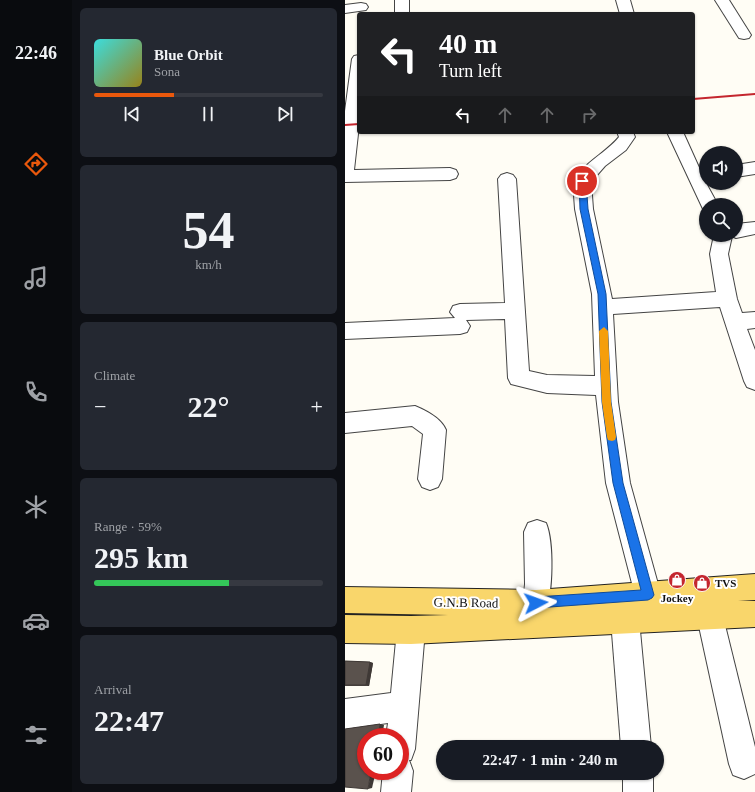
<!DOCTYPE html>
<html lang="en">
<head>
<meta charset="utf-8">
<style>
  body { margin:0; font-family:Georgia,serif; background:#242831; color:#f1f3f6; height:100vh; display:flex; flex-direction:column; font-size:15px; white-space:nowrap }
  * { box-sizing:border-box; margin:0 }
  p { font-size:13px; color:#9ea1a6 }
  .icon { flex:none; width:22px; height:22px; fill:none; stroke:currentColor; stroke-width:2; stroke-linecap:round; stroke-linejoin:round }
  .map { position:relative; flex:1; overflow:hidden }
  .sheet { display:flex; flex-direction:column; gap:8px; padding:8px; background:#0d0f14; width:273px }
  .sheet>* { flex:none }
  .banner { position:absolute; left:12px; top:12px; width:338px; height:122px; border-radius:4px; box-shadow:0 1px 3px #0004; background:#202124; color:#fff; overflow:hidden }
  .tools { position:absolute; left:354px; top:146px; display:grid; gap:8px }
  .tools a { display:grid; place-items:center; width:44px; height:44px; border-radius:50%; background:#171b24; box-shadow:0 1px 3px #0004; font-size:20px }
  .speed { position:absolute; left:12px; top:728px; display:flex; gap:8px; font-size:20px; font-weight:700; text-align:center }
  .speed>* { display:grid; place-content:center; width:52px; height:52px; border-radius:50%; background:#171b24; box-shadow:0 1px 3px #0004; line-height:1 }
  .speed .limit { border:6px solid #d22; background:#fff; color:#111 }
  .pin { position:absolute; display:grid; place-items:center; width:34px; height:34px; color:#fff; margin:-17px; border:2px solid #fff; border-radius:50%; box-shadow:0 1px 4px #0007 }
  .me { position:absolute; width:44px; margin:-22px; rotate:86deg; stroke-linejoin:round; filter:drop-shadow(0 0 3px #0008) }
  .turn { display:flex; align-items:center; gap:14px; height:84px; padding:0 16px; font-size:18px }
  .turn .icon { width:52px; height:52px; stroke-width:2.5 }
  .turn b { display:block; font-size:28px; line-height:34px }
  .lanes { display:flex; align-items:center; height:38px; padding:0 16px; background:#0003; justify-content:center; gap:20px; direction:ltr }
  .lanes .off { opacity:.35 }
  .big { font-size:30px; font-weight:800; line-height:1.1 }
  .sheet .card { flex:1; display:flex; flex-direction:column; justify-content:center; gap:6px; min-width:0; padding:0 14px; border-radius:6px; background:#242831 }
  .sheet .dial { align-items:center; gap:0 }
  .dial b { font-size:52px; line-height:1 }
  .song { display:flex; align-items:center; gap:12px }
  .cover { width:48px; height:48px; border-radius:6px; background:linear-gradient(135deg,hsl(180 70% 55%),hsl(50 70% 35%)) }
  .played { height:4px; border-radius:2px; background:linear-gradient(90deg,#ea580c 35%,#363941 35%) }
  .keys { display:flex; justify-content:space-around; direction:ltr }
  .heat { display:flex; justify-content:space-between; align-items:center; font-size:22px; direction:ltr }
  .charge { height:6px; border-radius:3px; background:linear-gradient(90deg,#34c759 59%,#363941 0) }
  .trip { position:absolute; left:91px; top:740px; width:228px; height:40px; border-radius:20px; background:#171b24; box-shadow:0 1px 3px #0004; font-weight:800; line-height:40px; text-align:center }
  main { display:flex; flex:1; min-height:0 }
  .tabs { display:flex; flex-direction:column; width:72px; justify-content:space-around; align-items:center; background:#090b0e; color:#9ea1a6 }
  .tabs .icon { width:28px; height:28px }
  .tabs .selected { color:#ea580c }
  .tabs b { font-size:18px; color:#f1f3f6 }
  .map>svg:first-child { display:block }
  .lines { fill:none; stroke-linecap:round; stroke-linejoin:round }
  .minor-casing { stroke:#444; stroke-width:2 }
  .major-casing { stroke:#222; stroke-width:2 }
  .minor { fill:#fff; fill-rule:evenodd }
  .major { fill:#f9d66b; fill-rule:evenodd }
  .rail { stroke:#c4262e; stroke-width:2 }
  .wall { fill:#4d4742 }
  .shaded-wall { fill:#3f3936 }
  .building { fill:#5a524d; stroke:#3f3936 }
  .route { fill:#1a73e8; stroke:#114b97 }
  .slow { fill:#f59e0b }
  .labels { text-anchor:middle; stroke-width:4; stroke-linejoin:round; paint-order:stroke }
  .poi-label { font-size:11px; font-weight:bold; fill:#111; stroke:#fff; text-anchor:start }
  .near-street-label { font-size:13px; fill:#111; stroke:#fff }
</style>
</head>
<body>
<main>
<nav class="tabs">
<b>22:46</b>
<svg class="icon selected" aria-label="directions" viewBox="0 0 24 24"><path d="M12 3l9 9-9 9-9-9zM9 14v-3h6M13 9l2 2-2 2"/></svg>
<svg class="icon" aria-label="music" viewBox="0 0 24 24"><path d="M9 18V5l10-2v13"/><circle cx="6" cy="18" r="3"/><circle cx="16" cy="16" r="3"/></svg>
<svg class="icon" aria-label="phone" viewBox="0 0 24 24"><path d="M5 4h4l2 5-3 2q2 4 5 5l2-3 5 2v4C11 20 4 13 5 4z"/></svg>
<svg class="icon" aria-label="climate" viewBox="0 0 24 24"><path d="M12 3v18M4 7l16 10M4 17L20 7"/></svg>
<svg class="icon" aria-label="car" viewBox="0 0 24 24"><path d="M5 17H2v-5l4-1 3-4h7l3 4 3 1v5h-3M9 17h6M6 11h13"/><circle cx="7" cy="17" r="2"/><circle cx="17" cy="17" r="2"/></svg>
<svg class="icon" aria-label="filters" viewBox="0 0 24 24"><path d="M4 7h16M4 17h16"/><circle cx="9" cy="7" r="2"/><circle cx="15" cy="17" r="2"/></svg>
</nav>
<section class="sheet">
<div class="card">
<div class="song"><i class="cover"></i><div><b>Blue Orbit</b><p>Sona</p></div></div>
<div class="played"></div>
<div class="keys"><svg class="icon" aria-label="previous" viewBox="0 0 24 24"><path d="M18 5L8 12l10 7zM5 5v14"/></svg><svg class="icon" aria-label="pause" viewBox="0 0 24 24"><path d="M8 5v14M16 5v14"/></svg><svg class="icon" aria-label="next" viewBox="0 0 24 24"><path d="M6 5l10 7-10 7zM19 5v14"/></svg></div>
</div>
<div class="card dial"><b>54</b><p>km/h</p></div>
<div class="card"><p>Climate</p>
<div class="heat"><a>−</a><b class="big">22°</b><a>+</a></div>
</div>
<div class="card"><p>Range · 59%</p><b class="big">295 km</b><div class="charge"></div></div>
<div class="card"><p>Arrival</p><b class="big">22:47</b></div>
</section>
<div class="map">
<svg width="410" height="792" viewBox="0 0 410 792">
  <rect width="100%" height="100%" fill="#fffdf5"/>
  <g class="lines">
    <!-- minor casing -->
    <g class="minor-casing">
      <g id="minor">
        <rect x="50" y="0" width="14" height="14"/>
        <path d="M 271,0 L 285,0 L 289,14 L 275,14 Z"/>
        <path d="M 370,0 L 384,0 L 406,35 L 404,38 L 399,39 L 394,38 Z"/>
        <path d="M 16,3 L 21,4 L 23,7 L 21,10 L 0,13 L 0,5 Z"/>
        <path d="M 14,55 L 14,125 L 9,170 L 105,168 L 111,170 L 113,174 L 111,178 L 105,180 L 0,182 L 0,111 L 7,59 L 9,56 Z"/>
        <path d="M 272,132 L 288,132 L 290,137 L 281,150 L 260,166 L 246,182 L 248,209 L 267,299 L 371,292 L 365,254 L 369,235 L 391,235 L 391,224 L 410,222 L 410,234 L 391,238 L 387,236 L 383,254 L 392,299 L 397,313 L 410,312 L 410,328 L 402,329 L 410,350 L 410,390 L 402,387 L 399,381 L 375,307 L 268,314 L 273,402 L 285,483 L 316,595 L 312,604 L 303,608 L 294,604 L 290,595 L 261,483 L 251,395 L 202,393 L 166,384 L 163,378 L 160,319 L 121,320 L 125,326 L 122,332 L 115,334 L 0,339 L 0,323 L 110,318 L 105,312 L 108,306 L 115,304 L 160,303 L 153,179 L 156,175 L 162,173 L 168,175 L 171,179 L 184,371 L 202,375 L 250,376 L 247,294 L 230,209 L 228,181 C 241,161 261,153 274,137 Z"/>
        <path d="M 322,132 L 338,132 L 361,183 L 373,205 L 361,205 L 361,210 L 358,209 Z"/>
        <path d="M 410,162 L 410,174 L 391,177 L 391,165 Z"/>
        <path d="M 70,406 C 82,411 96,418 101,430 L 97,479 L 93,487 L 85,490 L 77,487 L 73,479 L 78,434 L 67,426 L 0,433 L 0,413 Z"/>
        <path d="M 192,520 L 201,523 C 209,542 208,594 200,612 L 191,616 L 182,612 L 178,603 L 180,584 L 179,532 L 183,523 Z"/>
        <path d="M 365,604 L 375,607 L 378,617 L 410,747 L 410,774 L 399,779 L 388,775 L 384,764 L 352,617 L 355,607 Z"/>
        <path d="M 280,606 L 290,610 L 294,620 L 306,747 L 276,747 L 266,620 L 270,610 Z"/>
        <path d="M 66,616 L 76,620 L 80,630 L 70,749 L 66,760 L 64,760 L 68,771 L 66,792 L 36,792 L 38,771 L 55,771 L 55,737 L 41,737 L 43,723 L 0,729 L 0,699 L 46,693 L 52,630 L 56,620 Z"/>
        <rect x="278" y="773" width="30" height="19"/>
      </g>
    </g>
    <!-- major casing -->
    <g class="major-casing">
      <path id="major" d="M 410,574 L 410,600 L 393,601 L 410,601 L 410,627 L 66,644 L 0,643 L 0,615 L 66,616 L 103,615 L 0,613 L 0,587 L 191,590 Z"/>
    </g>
    <!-- minor -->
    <use href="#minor" class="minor"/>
    <!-- major -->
    <use href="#major" class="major"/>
    <!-- rail -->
    <g class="rail">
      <path d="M 348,99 L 410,94"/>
      <path d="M 0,125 L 14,124"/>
    </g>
  </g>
  <!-- wall -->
  <path class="wall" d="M 0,661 L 25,662 L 28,663 L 24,686 L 0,686 Z"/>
  <!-- shaded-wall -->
  <g class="shaded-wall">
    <path d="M 25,662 L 28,663 L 24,686 L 21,685 Z"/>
    <path d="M 35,724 L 39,725 L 37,737 L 33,737 Z"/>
    <path d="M 26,771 L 31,771 L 27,788 L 23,789 Z"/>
  </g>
  <!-- building -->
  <g class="building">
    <path d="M 0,661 L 25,662 L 21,685 L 0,685 Z"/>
    <path d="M 35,724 L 33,737 L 21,737 L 21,771 L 26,771 L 23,789 L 0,787 L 0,729 Z"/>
  </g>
  <!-- route -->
  <path class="route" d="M 237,178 L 241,181 L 243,209 L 261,294 L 266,402 L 278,483 L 309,595 L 307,598 L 303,600 L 191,608 L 187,607 L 186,603 L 187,599 L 191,597 L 296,590 L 268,483 L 257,402 L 253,294 L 235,209 L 234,181 Z"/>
  <!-- slow -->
  <path class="slow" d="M 259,327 L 263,331 L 266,402 L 271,437 L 270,440 L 267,441 L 263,440 L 262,437 L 257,402 L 254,331 Z"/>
  <!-- icons -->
  <defs>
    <g id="shop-disc" transform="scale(0.9)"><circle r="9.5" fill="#c4262e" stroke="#fff"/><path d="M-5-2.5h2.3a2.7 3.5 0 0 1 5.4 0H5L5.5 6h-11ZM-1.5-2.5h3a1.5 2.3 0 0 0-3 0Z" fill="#fff"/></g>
  </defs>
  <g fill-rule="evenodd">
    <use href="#shop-disc" x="332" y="580"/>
    <use href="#shop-disc" x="357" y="583"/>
  </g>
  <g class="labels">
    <!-- poi labels -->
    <g class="poi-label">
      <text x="370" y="587">TVS</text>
      <text x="332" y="602" text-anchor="middle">Jockey</text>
    </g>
    <!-- near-street labels -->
    <g class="near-street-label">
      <text transform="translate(121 602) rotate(1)" y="5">G.N.B Road</text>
    </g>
  </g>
</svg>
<div class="tools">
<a><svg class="icon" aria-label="sound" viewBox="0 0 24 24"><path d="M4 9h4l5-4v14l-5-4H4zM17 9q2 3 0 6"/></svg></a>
<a><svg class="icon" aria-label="search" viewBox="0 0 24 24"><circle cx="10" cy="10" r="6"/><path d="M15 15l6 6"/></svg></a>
</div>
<div class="speed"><div class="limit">60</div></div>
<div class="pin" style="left:237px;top:181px;background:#d93025"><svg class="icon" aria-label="arrive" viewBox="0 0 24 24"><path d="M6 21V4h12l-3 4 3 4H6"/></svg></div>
<svg class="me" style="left:191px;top:603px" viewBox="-20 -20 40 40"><path d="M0-17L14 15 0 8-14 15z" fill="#1a73e8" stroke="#fff" stroke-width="4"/></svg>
<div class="trip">22:47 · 1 min · 240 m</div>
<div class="banner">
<div class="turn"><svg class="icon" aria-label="left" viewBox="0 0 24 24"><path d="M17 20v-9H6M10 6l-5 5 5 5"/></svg><div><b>40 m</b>Turn left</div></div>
<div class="lanes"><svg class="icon" aria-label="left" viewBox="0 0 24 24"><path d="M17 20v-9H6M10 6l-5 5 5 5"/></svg><svg class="icon off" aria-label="ahead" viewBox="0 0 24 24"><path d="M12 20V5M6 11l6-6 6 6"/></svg><svg class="icon off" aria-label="ahead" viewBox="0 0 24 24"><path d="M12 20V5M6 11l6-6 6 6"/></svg><svg class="icon off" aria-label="right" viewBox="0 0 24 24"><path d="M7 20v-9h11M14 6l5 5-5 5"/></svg></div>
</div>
</div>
</main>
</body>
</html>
